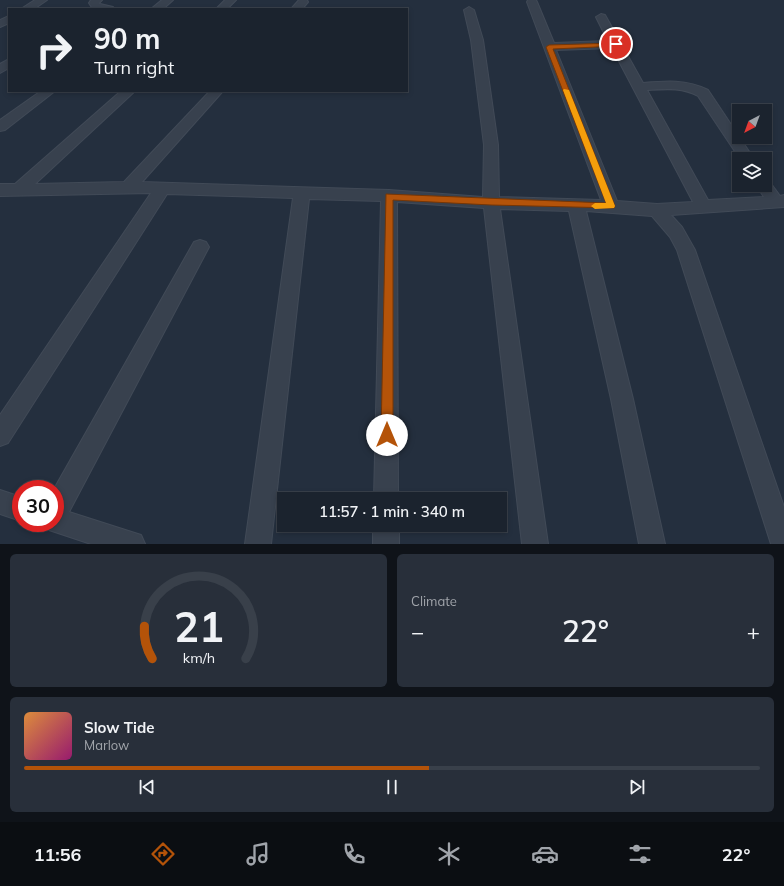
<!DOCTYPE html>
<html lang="en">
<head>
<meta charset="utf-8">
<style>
  body { margin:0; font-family:Mulish,sans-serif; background:#282f3a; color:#f1f3f6; height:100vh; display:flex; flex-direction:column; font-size:15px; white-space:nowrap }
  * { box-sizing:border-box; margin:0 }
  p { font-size:13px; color:#a0a4aa }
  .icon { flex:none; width:22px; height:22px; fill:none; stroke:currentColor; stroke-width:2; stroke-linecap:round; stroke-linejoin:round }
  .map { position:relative; height:544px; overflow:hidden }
  .details { display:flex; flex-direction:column; gap:10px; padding:10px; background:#0f1319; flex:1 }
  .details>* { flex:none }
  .banner { position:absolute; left:8px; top:8px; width:400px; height:84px; border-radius:0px; box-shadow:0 2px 6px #0003,0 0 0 1px #39404a; background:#1b232e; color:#f1f3f6; overflow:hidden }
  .needle { width:26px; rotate:221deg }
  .fabs { position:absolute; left:732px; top:104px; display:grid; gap:8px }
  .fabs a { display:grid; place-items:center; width:40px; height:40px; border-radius:0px; background:#1b232e; box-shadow:0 2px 6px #0003,0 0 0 1px #39404a; font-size:20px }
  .speed { position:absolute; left:12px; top:480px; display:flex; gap:8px; font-size:20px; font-weight:700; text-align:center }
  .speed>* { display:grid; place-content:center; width:52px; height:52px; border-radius:50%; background:#1b232e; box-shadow:0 2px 6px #0003,0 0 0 1px #39404a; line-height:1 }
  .speed .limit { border:6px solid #d22; background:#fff; color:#111 }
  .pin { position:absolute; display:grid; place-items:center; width:34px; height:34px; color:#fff; margin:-17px; border:2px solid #fff; border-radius:50%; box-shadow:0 1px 4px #0007 }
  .me { position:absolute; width:44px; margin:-22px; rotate:0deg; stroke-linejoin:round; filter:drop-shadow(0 0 3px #0008) }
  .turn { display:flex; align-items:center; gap:14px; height:84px; padding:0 20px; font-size:18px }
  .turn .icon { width:52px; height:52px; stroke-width:2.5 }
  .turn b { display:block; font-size:28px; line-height:34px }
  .big { font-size:30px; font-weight:600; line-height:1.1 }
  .details .widget { flex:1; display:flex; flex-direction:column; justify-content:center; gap:6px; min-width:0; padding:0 14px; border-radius:6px; background:#282f3a }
  .details .dial { align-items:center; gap:0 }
  .dial svg { height:104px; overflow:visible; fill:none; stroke:#39404a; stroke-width:7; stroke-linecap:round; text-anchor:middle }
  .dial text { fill:#f1f3f6; stroke:none }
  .song { display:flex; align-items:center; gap:12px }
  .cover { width:48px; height:48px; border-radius:6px; background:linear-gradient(135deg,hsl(30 70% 55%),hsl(320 70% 35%)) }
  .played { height:4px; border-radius:2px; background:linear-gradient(90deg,#b45309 55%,#39404a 55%) }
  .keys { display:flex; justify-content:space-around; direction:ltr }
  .heat { display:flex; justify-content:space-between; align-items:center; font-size:22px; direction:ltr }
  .details .tiles { flex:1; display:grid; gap:10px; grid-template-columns:1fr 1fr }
  .widget:last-child { grid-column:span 2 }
  .trip { position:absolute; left:277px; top:492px; width:230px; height:40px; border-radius:0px; background:#1b232e; box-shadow:0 2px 6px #0003,0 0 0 1px #39404a; font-weight:600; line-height:40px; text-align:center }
  .tab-bar { display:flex; height:64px; justify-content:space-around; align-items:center; background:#0b0e12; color:#a0a4aa }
  .tab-bar .icon { width:28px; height:28px }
  .tab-bar .active { color:#b45309 }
  .tab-bar b { font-size:18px; color:#f1f3f6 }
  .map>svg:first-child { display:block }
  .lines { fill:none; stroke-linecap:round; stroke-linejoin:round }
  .minor-casing { stroke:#414a57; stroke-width:2 }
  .minor { fill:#38414e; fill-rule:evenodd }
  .route { fill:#b45309; stroke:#753606 }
  .slow { fill:#f59e0b }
</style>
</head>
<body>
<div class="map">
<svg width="784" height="544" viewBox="0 0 784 544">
  <rect width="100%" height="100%" fill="#242f3e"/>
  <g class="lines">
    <!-- minor casing -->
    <g class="minor-casing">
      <g id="minor">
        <path d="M 35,0 L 47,0 L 34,9 L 21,9 Z"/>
        <path d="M 91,0 L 102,0 L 99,3 L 100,4 L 113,7 L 114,9 L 93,9 L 89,3 Z"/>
        <path d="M 162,0 L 173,0 L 163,9 L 151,9 Z"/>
        <path d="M 225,0 L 236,0 L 227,9 L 216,9 Z"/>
        <path d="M 299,0 L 307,0 L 308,2 L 302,9 L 291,9 Z"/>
        <path d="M 528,0 L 536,0 L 537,2 L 554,43 L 608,41 L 596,17 L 601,14 L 605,15 L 643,83 C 665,81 687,79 708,90 L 754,159 L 740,159 L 698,96 C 682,87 665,89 647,90 L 708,200 L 764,197 L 756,185 L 765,185 L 765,180 L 769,181 L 780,196 L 784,195 L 784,207 L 671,215 L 682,227 L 695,250 L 784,507 L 784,544 L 771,544 L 677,250 L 670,237 L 652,216 L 586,211 L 633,399 L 665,544 L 639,544 L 611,399 L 569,211 L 500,209 L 548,544 L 522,544 L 484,208 L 397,202 L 398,499 L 374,499 L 381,201 L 309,199 L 271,544 L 245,544 L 293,198 L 167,194 L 8,443 L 0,446 L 0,415 L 151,193 L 0,196 L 0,184 L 15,184 L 121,91 L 135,91 L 35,184 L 124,182 L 210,91 L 223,91 L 142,182 L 389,190 L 483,197 L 484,145 L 471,40 L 464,10 L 469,7 L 474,10 L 483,40 L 498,145 L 499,197 L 601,200 L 527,2 ZM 612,48 L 693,202 L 657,204 L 617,201 L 556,50 Z"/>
        <path d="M 9,16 L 9,23 L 0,27 L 0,20 Z"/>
        <path d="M 9,59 L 9,68 L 0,73 L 0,64 Z"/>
        <path d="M 41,91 L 55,91 L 5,130 L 0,131 L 0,120 Z"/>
        <path d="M 200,240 L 206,242 L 209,247 L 69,512 L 141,535 L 145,544 L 91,544 L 46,529 L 44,523 L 55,523 L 54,489 L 194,242 Z"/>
        <path d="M 0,490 L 21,497 L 21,521 L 0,514 Z"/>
        <rect x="373" y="525" width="26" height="19"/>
      </g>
    </g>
    <!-- minor -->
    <use href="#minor" class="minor"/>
  </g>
  <!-- route -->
  <path class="route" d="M 616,43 L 619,44 L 618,46 L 553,49 L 615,206 L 614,208 L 491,205 L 393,200 L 393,435 L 391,439 L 387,441 L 383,439 L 381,435 L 386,194 L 606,203 L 546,47 L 549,45 Z"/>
  <!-- slow -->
  <path class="slow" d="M 564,89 L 569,90 L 615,206 L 614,208 L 595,209 L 591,206 L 595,203 L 606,203 L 563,90 Z"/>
</svg>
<div class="fabs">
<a><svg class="needle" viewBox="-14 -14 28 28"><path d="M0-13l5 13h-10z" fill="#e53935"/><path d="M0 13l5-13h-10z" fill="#a0a4aa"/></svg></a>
<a><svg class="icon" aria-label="layers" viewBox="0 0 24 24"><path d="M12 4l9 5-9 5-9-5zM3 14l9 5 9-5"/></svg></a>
</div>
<div class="speed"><div class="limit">30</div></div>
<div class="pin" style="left:616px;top:44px;background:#d93025"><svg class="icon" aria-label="arrive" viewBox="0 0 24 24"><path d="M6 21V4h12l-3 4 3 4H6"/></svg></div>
<svg class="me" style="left:387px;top:435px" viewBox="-20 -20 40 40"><circle r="19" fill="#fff"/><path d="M0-13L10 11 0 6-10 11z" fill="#b45309"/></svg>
<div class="trip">11:57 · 1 min · 340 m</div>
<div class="banner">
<div class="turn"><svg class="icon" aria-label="right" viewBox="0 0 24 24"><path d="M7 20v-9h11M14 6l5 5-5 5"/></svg><div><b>90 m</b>Turn right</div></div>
</div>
</div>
<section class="details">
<div class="tiles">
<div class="widget dial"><svg viewBox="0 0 100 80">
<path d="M14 69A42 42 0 1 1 86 69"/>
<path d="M14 69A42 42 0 0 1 8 44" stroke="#b45309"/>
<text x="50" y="56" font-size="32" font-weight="700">21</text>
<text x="50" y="72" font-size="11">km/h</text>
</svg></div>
<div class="widget"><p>Climate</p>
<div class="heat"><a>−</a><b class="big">22°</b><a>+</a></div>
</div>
<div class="widget">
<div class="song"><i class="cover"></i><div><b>Slow Tide</b><p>Marlow</p></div></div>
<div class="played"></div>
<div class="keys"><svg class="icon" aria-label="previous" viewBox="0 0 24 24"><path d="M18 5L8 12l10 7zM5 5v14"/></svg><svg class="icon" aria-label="pause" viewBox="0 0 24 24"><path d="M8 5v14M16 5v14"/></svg><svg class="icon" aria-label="next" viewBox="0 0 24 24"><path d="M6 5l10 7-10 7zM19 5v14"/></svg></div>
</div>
</div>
</section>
<nav class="tab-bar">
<b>11:56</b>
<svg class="icon active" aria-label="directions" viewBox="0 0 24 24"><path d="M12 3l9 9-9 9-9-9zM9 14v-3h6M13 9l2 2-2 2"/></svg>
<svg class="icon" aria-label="music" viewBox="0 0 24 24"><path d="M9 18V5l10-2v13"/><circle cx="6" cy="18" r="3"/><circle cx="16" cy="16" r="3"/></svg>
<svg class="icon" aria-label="phone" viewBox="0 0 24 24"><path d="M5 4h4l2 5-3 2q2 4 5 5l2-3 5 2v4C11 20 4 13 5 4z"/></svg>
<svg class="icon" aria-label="climate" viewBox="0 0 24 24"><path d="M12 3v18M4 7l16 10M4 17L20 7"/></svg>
<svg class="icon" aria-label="car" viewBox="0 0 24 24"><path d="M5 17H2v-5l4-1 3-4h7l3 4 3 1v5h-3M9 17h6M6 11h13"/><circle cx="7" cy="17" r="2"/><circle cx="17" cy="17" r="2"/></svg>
<svg class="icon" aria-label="filters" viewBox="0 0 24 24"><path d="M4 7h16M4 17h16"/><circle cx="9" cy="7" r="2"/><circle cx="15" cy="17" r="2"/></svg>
<b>22°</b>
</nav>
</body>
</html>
